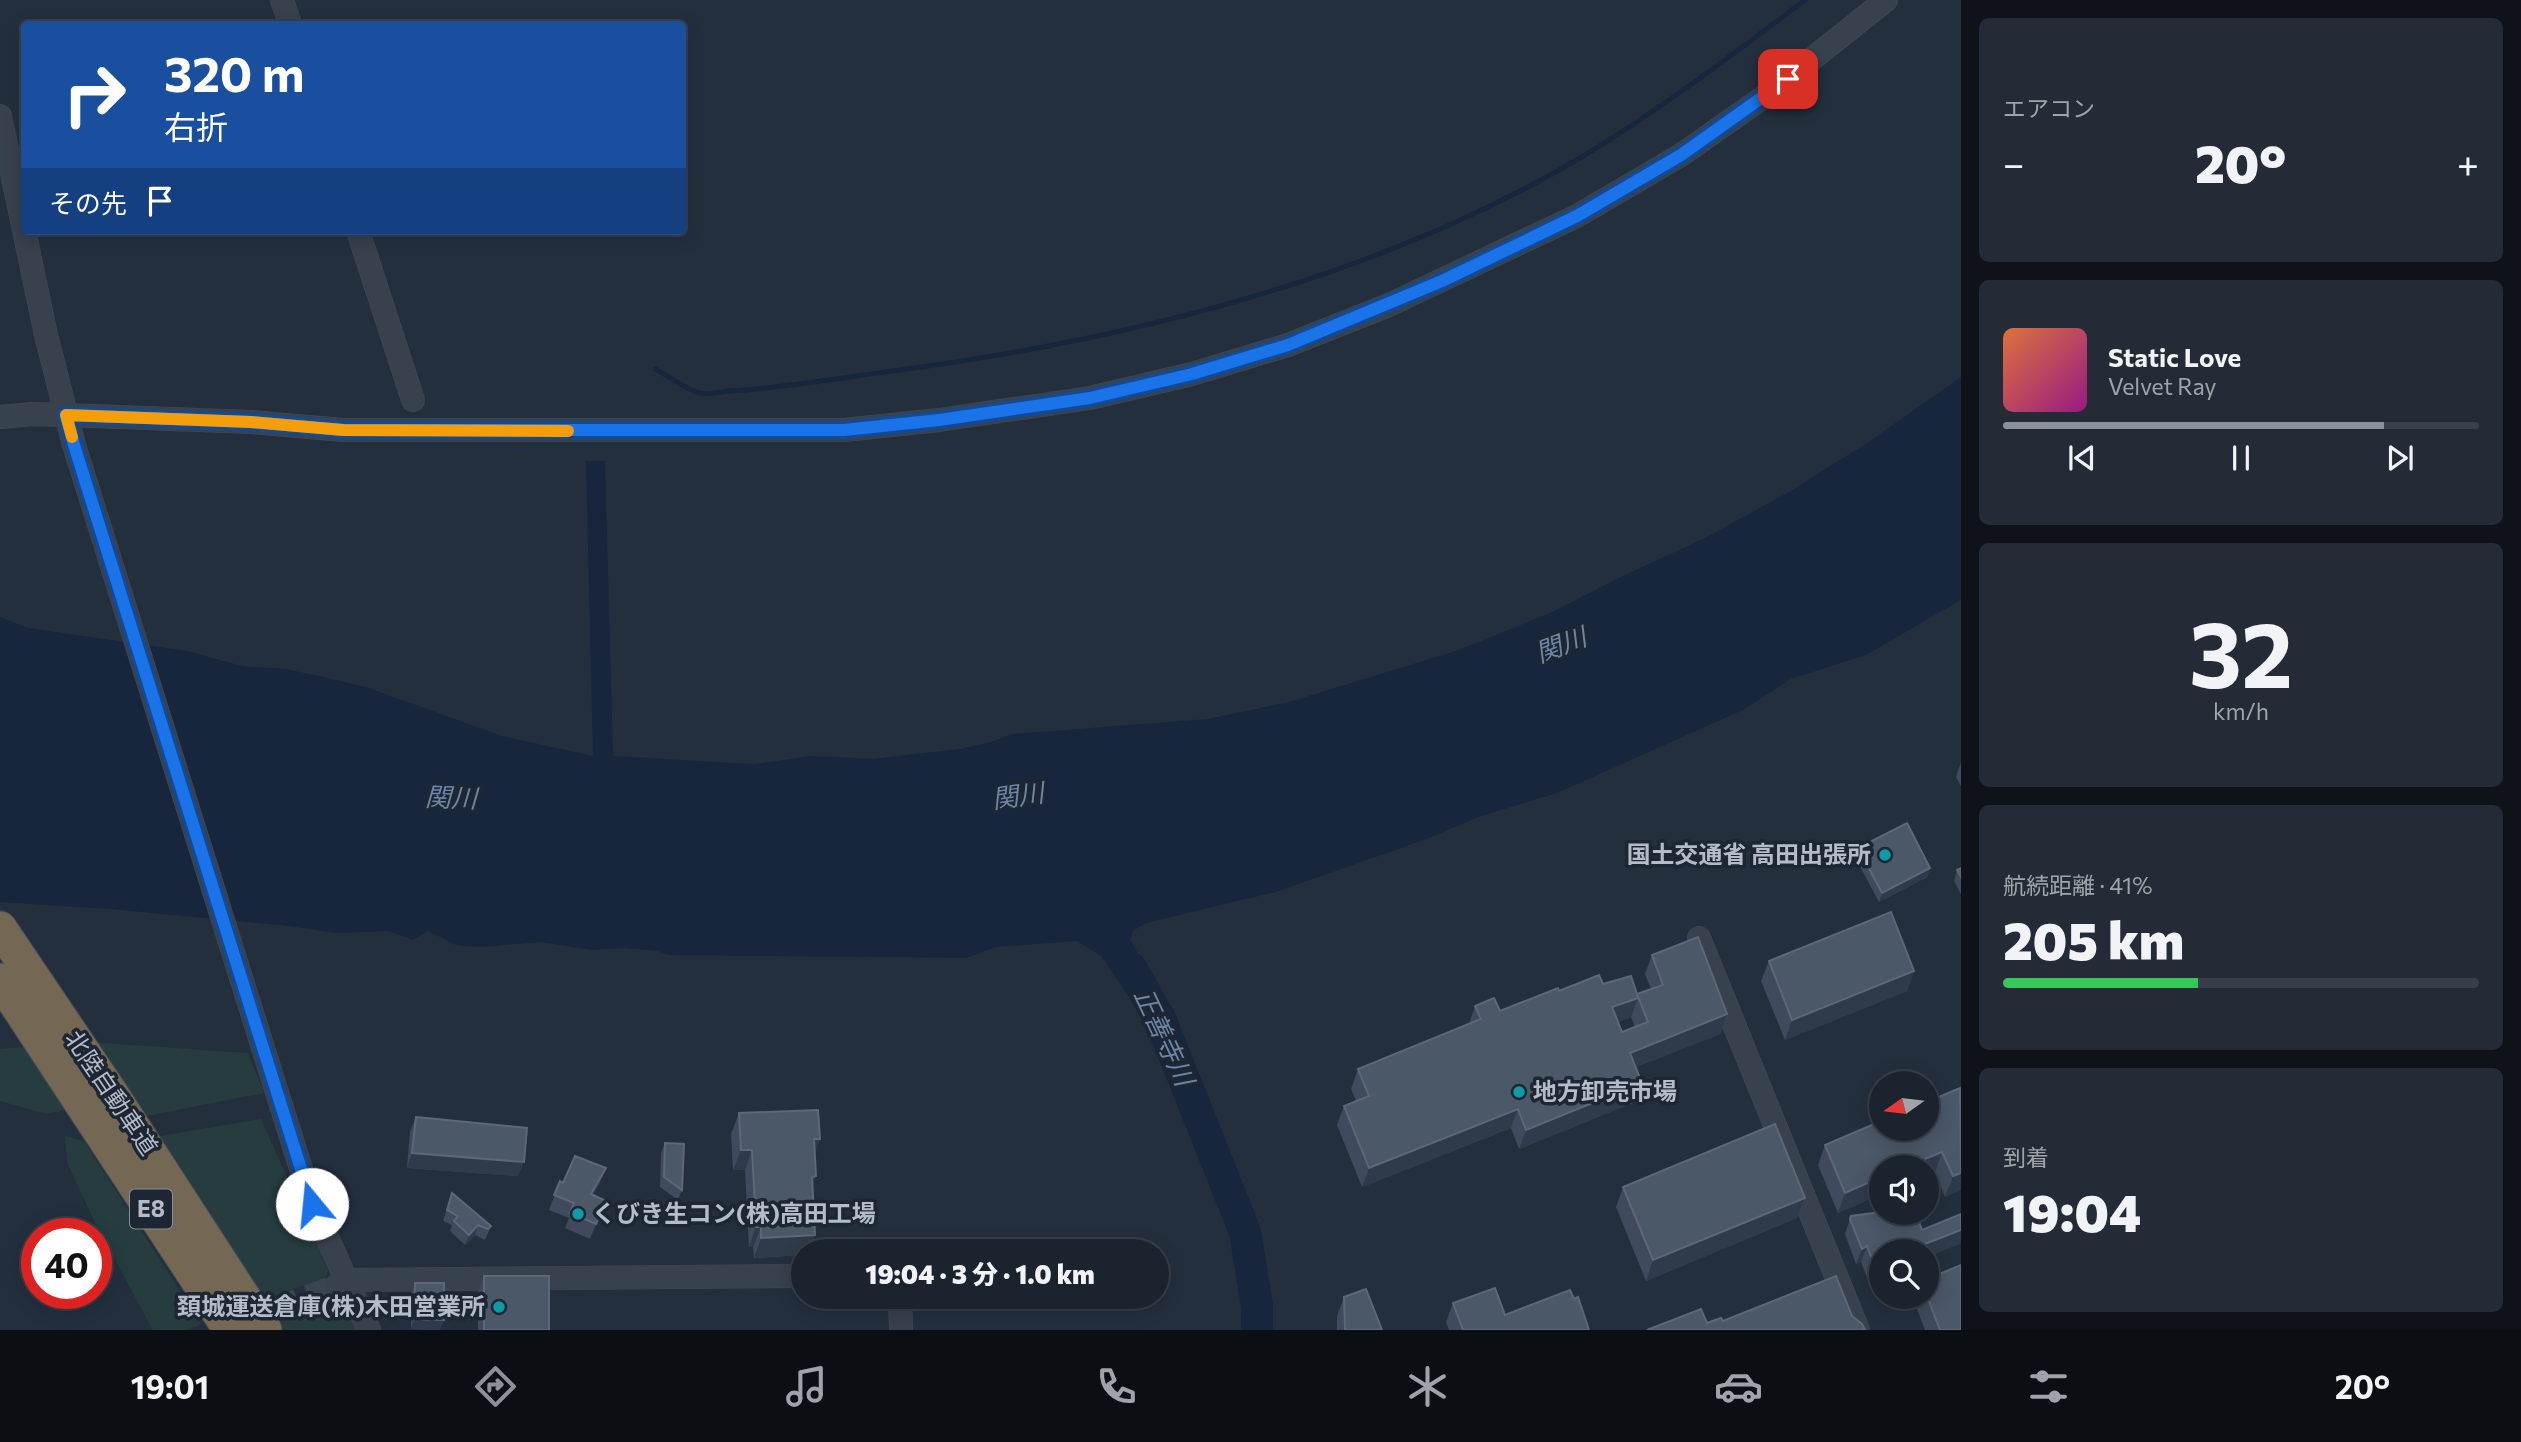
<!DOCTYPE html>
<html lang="ja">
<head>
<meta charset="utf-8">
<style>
  body { margin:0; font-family:Commissioner,"Noto Sans JP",sans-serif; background:#242b36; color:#f1f3f6; height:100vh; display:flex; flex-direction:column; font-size:26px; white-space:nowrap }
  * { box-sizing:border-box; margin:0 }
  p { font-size:23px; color:#a0a4aa }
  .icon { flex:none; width:38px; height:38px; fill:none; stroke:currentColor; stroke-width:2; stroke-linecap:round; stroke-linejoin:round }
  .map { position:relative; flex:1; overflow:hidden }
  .panel { display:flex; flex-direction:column; gap:18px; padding:18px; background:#0f1319; width:560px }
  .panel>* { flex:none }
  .top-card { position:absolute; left:21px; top:21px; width:665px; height:214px; border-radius:7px; box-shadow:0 4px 18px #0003,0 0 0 2px #39404a; background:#1a4fa0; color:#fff; overflow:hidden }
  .needle { width:46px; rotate:256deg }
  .fabs { position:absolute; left:1869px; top:1071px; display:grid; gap:14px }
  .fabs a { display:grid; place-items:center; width:70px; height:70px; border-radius:50%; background:#1b232e; box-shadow:0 4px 18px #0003,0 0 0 2px #39404a; font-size:35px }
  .speed { position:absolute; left:21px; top:1218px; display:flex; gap:14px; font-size:35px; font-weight:700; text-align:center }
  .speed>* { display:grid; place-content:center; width:91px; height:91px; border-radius:50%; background:#1b232e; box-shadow:0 4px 18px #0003,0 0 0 2px #39404a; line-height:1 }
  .speed .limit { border:10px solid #d22; background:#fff; color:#111 }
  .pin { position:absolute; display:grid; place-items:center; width:60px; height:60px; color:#fff; margin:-30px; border-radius:14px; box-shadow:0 4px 10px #0006 }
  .me { position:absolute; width:77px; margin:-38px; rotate:343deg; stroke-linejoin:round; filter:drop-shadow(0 0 5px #0008) }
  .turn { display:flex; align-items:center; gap:24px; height:147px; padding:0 28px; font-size:32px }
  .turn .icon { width:91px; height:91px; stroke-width:2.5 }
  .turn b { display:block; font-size:49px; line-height:60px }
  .then { display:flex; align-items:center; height:66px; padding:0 28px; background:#0003; gap:14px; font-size:26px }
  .big { font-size:52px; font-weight:800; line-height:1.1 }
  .panel .widget { flex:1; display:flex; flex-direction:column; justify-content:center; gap:10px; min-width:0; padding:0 24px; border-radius:10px; background:#242b36 }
  .panel .dial { align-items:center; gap:0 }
  .dial b { font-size:91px; line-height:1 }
  .song { display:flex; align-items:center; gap:21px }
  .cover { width:84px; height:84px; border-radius:10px; background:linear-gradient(135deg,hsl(20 70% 55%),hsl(310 70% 35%)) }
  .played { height:7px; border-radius:4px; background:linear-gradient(90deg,#8c9099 80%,#39404a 80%) }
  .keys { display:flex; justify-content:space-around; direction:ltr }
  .heat { display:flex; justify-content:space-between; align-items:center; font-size:38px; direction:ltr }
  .charge { height:10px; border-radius:5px; background:linear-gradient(90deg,#34c759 41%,#39404a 0) }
  .trip { position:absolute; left:791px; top:1239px; width:378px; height:70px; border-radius:35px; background:#1b232e; box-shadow:0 4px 18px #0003,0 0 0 2px #39404a; font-weight:800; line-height:70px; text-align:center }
  .menu { display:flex; height:112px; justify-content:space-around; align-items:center; background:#0b0e12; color:#a0a4aa }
  .menu .icon { width:49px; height:49px }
  .menu .on { color:#8c9099 }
  .menu b { font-size:32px; color:#f1f3f6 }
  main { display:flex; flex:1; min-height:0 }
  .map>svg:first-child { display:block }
  .green { fill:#263c3f }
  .water { fill:#17263c }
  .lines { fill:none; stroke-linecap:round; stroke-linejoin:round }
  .stream { stroke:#17263c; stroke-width:5 }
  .river { stroke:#17263c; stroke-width:32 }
  .minor-tunnel { stroke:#3a4453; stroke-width:23; stroke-dasharray:23 11; stroke-linecap:butt }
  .minor-casing { stroke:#414a57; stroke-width:24 }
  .highway-casing { stroke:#434c59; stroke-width:35 }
  .minor { stroke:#38414e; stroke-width:23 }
  .highway { stroke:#746855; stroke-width:33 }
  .wall { fill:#3f4b5c; fill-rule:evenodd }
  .shaded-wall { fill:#2f3b4b }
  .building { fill:#4b5868; stroke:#5c6777; stroke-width:2; fill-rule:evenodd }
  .route-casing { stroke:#114b97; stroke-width:18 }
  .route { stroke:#1a73e8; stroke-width:12 }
  .slow { stroke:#f59e0b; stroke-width:12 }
  .culture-dot { fill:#0f9aa8; stroke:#1d2633; stroke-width:2.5 }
  .labels { text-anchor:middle; stroke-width:7; stroke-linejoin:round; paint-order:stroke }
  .shield { fill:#1d2633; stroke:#878f9c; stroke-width:2 }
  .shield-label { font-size:23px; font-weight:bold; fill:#b4bcc9 }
  .poi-label { font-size:24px; font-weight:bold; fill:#b4bcc9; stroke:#1d2633; text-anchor:end }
  .street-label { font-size:24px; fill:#b4bcc9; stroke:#1d2633 }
  .water-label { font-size:26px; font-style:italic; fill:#6d86a8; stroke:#1d2633 }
</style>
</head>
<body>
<main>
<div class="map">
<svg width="1961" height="1330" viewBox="0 0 1961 1330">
  <rect width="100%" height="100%" fill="#242f3e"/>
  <!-- green -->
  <g class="green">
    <path d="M 87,1042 L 248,1053 L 264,1093 L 136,1118 Z"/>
    <path d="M 37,1046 L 72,1108 L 47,1114 L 0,1101 L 0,1049 Z"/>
    <path d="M 261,1119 L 328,1270 L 326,1277 L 262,1301 L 204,1215 L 160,1136 Z"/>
    <path d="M 65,1136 L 84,1141 L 201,1324 L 187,1330 L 153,1330 L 96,1225 L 67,1162 Z"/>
    <path d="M 328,1301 L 345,1303 L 359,1330 L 278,1330 L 271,1320 Z"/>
  </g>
  <!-- water -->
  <path class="water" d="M 1961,377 L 1961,600 L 1866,655 L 1791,679 L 1745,709 L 1557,793 L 1481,816 L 1429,838 L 1279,891 L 1146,923 L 1133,931 L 1130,940 L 1164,997 L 1139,1012 L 1101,956 L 1077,941 L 996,947 L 966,958 L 668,955 L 657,951 L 625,948 L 592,950 L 541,942 L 480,947 L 456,945 L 428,931 L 413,940 L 389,931 L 336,933 L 289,926 L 110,909 L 0,902 L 0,617 L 28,628 L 187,651 L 242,666 L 285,669 L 319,676 L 366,687 L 502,736 L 593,756 L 586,461 L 605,461 L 613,756 L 755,764 L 811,756 L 872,759 L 959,749 L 991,742 L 1013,734 L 1208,719 L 1289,702 L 1459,650 L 1550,613 L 1625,575 L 1703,539 L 1789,492 L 1867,443 Z"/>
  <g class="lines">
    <!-- stream -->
    <path class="stream" d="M 655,369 C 667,375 687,390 699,393 C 708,395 721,392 730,391 C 782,388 834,379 885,372 C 1123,341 1378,279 1585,155 C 1662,108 1733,54 1805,0"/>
    <!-- river -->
    <path class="river" d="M 1131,968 L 1160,1019 L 1245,1232 L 1257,1306 L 1257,1330"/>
    <!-- minor-tunnel -->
    <path class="minor-tunnel" d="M 244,1320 L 333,1287"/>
    <!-- minor casing -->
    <g class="minor-casing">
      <g id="minor">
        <path d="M 282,0 L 290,24"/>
        <path d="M 0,116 L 46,335 L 74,445 L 312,1204 L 369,1330"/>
        <path d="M 358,231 L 413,400"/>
        <path d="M 0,417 L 33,414 L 66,415 L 251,422 L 343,430 L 844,430 L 939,420 L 1090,398 L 1192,374 L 1288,345 L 1389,305 L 1577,216 L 1681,155 L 1768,94 L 1886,0"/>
        <path d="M 1699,938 L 1858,1330"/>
        <path d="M 336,1286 L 346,1280 L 803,1276"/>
        <path d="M 900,1297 L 901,1330"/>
      </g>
    </g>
    <!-- highway casing -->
    <g class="highway-casing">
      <g id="highway">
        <path d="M 0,928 L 112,1094 L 265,1330"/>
        <path d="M 0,980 L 230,1330"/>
      </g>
    </g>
    <!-- minor -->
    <use href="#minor" class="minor"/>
    <!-- highway -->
    <use href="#highway" class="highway"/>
  </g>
  <!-- wall -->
  <g class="wall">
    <path d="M 1961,762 L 1961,786 L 1956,777 Z"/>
    <path d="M 1858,848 L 1930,868 L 1927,877 L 1879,902 L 1855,857 Z"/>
    <path d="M 1961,868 L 1961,894 L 1954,881 L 1957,870 Z"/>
    <path d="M 1652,955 L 1727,1014 L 1720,1034 L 1636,1067 L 1635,1102 L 1519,1149 L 1511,1128 L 1362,1187 L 1337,1125 L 1344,1106 L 1356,1101 L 1351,1089 L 1358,1069 L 1469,1024 L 1475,1006 L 1500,1011 L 1559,991 L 1603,984 L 1637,994 L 1651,989 L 1645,974 ZM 1631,1017 L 1635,1027 L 1622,1032 L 1618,1022 Z"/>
    <path d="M 1769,961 L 1914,971 L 1907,991 L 1785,1040 L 1761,981 Z"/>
    <path d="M 1927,1102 L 1961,1190 L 1945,1197 L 1935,1172 L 1881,1167 L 1881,1194 L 1838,1213 L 1818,1165 L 1825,1145 Z"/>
    <path d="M 739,1113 L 815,1152 L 813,1187 L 815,1235 L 809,1251 L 803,1251 L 803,1255 L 754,1258 L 753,1247 L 749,1247 L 745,1170 L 733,1170 L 731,1134 Z"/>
    <path d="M 416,1117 L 518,1176 L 407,1168 L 410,1132 Z"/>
    <path d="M 665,1143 L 682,1190 L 678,1200 L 660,1187 L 661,1153 Z"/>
    <path d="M 560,1181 L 563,1183 L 600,1183 L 593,1195 L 606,1201 L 590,1239 L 565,1228 L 569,1218 L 549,1210 Z"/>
    <path d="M 1623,1187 L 1805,1198 L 1797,1218 L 1646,1281 L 1616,1207 Z"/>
    <path d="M 452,1193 L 491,1226 L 485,1240 L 475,1235 L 465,1245 L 450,1231 L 452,1225 L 443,1221 Z"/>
    <path d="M 1851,1216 L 1922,1230 L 1961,1243 L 1927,1257 L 1927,1251 L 1868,1280 L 1861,1262 L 1856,1264 L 1845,1234 Z"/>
    <path d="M 484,1276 L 549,1330 L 478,1330 L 478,1293 Z"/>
    <path d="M 415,1283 L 440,1330 L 411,1329 L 411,1293 Z"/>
    <path d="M 1344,1297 L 1382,1330 L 1337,1330 L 1337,1316 Z"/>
    <path d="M 1915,1297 L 1927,1297 L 1961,1330 L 1925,1330 L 1914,1301 Z"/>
    <path d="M 1574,1299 L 1589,1330 L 1449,1330 L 1446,1322 L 1453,1303 L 1505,1315 Z"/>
  </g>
  <!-- shaded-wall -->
  <g class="shaded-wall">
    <path d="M 1930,868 L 1927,877 L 1879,902 L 1882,893 Z"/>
    <path d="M 1914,971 L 1907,991 L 1785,1040 L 1792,1020 Z"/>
    <path d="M 1638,998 L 1631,1017 L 1605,1026 L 1612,1007 Z"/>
    <path d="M 1727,1014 L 1720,1034 L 1623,1072 L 1630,1053 Z"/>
    <path d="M 1642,1083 L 1635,1102 L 1519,1149 L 1526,1130 Z"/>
    <path d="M 1518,1109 L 1511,1128 L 1362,1187 L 1369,1168 Z"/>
    <path d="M 814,1139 L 820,1139 L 813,1159 Z"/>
    <path d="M 741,1150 L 752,1150 L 745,1170 L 733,1170 Z"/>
    <path d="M 1942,1152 L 1935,1172 L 1927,1175 L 1927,1167 L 1905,1167 Z"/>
    <path d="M 412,1153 L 524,1162 L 518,1176 L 407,1168 Z"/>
    <path d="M 606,1168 L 600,1183 L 585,1209 L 591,1194 Z"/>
    <path d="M 1961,1173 L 1961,1190 L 1945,1197 L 1953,1176 Z"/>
    <path d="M 816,1176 L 809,1197 L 812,1177 Z"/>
    <path d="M 1881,1177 L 1881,1194 L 1838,1213 L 1845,1193 Z"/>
    <path d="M 1805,1198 L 1797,1218 L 1646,1281 L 1653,1260 Z"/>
    <path d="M 606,1201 L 601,1216 L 590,1239 L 596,1224 Z"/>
    <path d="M 478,1225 L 475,1235 L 465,1245 L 469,1235 Z"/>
    <path d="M 756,1227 L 761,1227 L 753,1247 L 749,1247 Z"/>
    <path d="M 1961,1230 L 1961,1243 L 1927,1257 L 1927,1251 L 1907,1251 Z"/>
    <path d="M 815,1235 L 809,1251 L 803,1251 L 803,1255 L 754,1258 L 761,1238 Z"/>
    <path d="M 1867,1246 L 1861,1262 L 1856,1264 L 1862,1249 Z"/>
    <path d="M 1881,1261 L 1881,1275 L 1868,1280 L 1874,1264 Z"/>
    <path d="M 414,1319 L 444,1320 L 440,1330 L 411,1329 Z"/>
  </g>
  <!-- building -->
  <g class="building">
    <path d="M 1907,823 L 1930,868 L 1882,893 L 1858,848 Z"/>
    <path d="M 1961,868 L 1961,877 L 1957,870 Z"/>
    <path d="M 1891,912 L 1914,971 L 1792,1020 L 1769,961 Z"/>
    <path d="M 1698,937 L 1727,1014 L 1630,1053 L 1642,1083 L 1526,1130 L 1518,1109 L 1369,1168 L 1344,1106 L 1369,1096 L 1358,1069 L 1481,1019 L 1475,1006 L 1494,998 L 1500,1011 L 1558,988 L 1559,991 L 1599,975 L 1603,984 L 1631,976 L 1637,994 L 1663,985 L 1652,955 ZM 1637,994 L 1648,1022 L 1622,1032 L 1612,1007 L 1638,998 Z"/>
    <path d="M 1960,1088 L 1961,1173 L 1953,1176 L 1942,1152 L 1905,1167 L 1881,1167 L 1881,1177 L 1845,1193 L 1825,1145 L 1881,1121 L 1881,1129 L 1927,1129 L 1927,1102 Z"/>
    <path d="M 818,1110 L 820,1139 L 814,1139 L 816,1176 L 812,1177 L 815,1235 L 761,1238 L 761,1227 L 756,1227 L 752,1150 L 741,1150 L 739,1113 Z"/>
    <path d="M 416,1117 L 527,1128 L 524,1162 L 412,1153 Z"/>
    <path d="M 1775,1124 L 1805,1198 L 1653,1260 L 1623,1187 Z"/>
    <path d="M 665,1143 L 684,1144 L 682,1190 L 664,1177 Z"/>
    <path d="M 575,1156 L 606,1168 L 591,1194 L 606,1201 L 596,1224 L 570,1213 L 574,1203 L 554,1195 L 560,1181 L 563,1183 Z"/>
    <path d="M 452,1193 L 491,1226 L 488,1229 L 478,1225 L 469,1235 L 454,1221 L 458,1216 L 447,1210 Z"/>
    <path d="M 1881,1212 L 1916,1213 L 1922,1230 L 1961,1214 L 1961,1230 L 1907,1251 L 1881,1251 L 1881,1261 L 1874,1264 L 1867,1246 L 1862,1249 L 1850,1219 L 1851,1216 Z"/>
    <path d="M 1961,1265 L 1961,1330 L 1940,1330 L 1927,1296 L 1927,1279 Z"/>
    <rect x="484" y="1276" width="65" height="54"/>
    <path d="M 1836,1276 L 1852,1316 L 1862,1324 L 1865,1330 L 1647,1330 L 1701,1309 L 1707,1323 L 1721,1318 L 1723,1321 Z"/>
    <path d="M 415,1283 L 444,1283 L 444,1320 L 414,1319 Z"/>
    <path d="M 1495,1288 L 1505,1315 L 1570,1290 L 1574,1299 L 1578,1297 L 1589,1330 L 1463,1330 L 1453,1303 Z"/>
    <path d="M 1366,1289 L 1382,1330 L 1345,1330 L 1344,1297 Z"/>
  </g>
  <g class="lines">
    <!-- route casing -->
    <g class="route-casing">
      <path id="route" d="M 312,1204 L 74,445 L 66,415 L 251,422 L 343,430 L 844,430 L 939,420 L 1090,398 L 1192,374 L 1288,345 L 1442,281 L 1577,216 L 1681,155 L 1788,79"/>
    </g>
    <!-- route -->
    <use href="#route" class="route"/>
    <!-- slow -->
    <path class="slow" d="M 72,437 L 66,415 L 251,422 L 343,430 L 568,431"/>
  </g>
  <!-- markers -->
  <g class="culture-dot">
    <circle cx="1885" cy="855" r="7"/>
    <circle cx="1519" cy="1092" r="7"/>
    <circle cx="578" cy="1214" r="7"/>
    <circle cx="499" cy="1307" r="7"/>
  </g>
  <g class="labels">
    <!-- shield labels -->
    <rect class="shield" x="130" y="1189.5" width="42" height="39" rx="5"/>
    <g class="shield-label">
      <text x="151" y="1217">E8</text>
    </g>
    <!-- poi labels -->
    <g class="poi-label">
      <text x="1871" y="863">国土交通省 高田出張所</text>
      <text x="1533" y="1100" text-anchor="start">地方卸売市場</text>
      <text x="592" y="1222" text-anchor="start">くびき生コン(株)高田工場</text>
      <text x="485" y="1315">頚城運送倉庫(株)木田営業所</text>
    </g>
    <!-- street labels -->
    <g class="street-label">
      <text transform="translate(111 1093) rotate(56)" y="8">北陸自動車道</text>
    </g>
    <!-- water labels -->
    <g class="water-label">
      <text transform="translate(1561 645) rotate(-21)" y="9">関川</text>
      <text transform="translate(1018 796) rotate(-8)" y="9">関川</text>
      <text transform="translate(451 798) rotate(2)" y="9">関川</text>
      <text transform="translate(1164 1037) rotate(65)" y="9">正善寺川</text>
    </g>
  </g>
</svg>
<div class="fabs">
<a><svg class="needle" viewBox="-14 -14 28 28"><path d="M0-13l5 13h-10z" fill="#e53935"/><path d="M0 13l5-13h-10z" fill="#a0a4aa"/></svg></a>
<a><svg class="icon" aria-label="sound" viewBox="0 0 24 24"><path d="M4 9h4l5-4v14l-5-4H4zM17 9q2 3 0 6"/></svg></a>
<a><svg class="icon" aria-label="search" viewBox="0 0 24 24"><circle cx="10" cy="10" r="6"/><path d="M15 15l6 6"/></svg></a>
</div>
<div class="speed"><div class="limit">40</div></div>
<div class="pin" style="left:1788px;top:79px;background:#d93025"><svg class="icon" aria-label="arrive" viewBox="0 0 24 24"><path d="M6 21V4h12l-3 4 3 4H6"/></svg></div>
<svg class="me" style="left:312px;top:1204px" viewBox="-20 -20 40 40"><circle r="19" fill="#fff"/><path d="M0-13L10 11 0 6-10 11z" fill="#1a73e8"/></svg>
<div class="trip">19:04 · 3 分 · 1.0 km</div>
<div class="top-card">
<div class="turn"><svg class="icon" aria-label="right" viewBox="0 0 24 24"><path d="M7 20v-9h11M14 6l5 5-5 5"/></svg><div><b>320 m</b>右折</div></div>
<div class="then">その先<svg class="icon" aria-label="arrive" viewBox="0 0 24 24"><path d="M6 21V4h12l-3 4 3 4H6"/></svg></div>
</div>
</div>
<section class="panel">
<div class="widget"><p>エアコン</p>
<div class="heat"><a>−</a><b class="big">20°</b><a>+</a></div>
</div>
<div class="widget">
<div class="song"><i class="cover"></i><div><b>Static Love</b><p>Velvet Ray</p></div></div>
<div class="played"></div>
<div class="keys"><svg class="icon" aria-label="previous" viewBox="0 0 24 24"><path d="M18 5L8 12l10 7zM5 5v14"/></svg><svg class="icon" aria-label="pause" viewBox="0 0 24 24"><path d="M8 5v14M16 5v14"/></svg><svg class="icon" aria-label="next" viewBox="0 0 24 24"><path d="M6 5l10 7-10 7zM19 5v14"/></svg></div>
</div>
<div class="widget dial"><b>32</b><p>km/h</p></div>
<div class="widget"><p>航続距離 · 41%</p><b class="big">205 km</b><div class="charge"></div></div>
<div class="widget"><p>到着</p><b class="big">19:04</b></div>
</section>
</main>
<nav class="menu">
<b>19:01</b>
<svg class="icon on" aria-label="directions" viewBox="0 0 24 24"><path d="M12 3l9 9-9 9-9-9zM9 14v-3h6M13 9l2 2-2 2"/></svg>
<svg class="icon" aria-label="music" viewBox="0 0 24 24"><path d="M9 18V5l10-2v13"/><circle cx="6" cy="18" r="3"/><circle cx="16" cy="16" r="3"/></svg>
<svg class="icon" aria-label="phone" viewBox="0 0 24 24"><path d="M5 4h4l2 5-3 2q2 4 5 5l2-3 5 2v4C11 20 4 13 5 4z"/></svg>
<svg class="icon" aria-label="climate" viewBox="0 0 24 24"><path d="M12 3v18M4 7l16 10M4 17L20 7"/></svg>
<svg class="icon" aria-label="car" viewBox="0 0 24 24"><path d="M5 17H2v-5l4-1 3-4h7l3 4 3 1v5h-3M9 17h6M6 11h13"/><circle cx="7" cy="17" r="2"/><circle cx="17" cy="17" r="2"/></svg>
<svg class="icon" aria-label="filters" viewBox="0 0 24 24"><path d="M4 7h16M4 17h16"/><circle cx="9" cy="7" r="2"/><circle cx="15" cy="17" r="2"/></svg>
<b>20°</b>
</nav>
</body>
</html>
